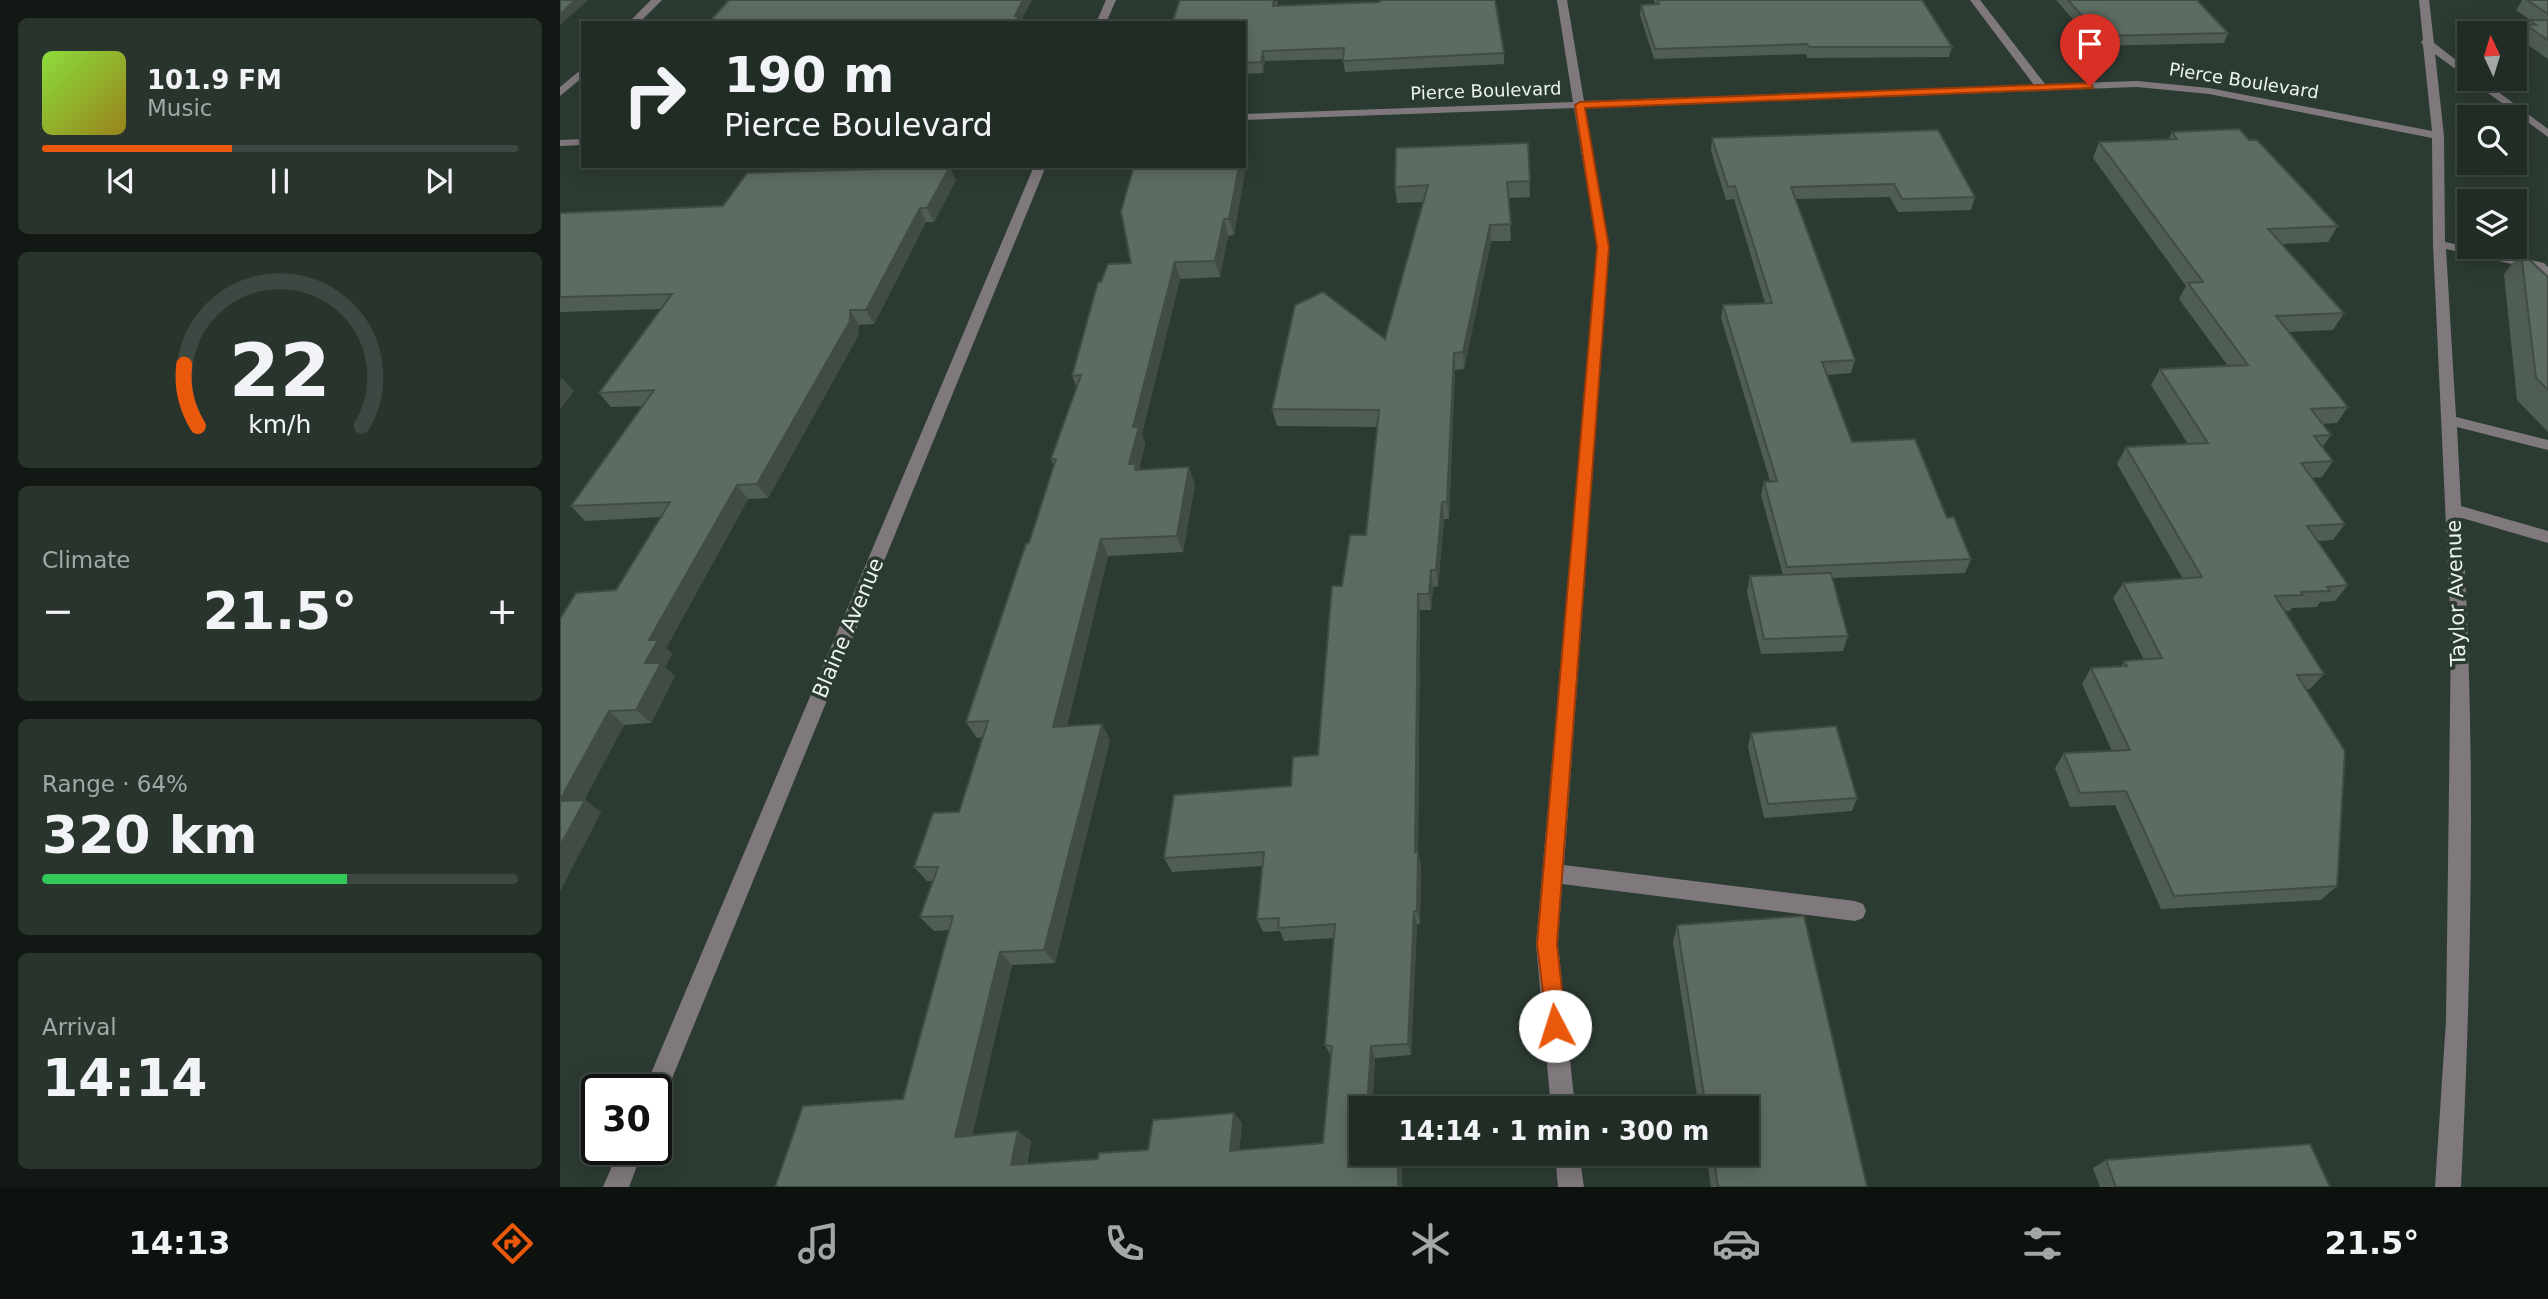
<!DOCTYPE html>
<html lang="en">
<head>
<meta charset="utf-8">
<style>
  body { margin:0; font-family:"DejaVu Sans",sans-serif; background:#29342d; color:#f1f3f6; height:100vh; display:flex; flex-direction:column; font-size:26px; white-space:nowrap }
  * { box-sizing:border-box; margin:0 }
  p { font-size:23px; color:#a2a7a7 }
  .icon { flex:none; width:38px; height:38px; fill:none; stroke:currentColor; stroke-width:2; stroke-linecap:round; stroke-linejoin:round }
  .map { position:relative; flex:1; overflow:hidden }
  .details { display:flex; flex-direction:column; gap:18px; padding:18px; background:#121814; width:560px }
  .details>* { flex:none }
  .guide { position:absolute; left:21px; top:21px; width:665px; height:147px; border-radius:0px; box-shadow:0 4px 18px #0003,0 0 0 2px #3e4842; background:#212c25; color:#f1f3f6; overflow:hidden }
  .needle { width:46px; rotate:356deg }
  .controls { position:absolute; left:1897px; top:21px; display:grid; gap:14px }
  .controls a { display:grid; place-items:center; width:70px; height:70px; border-radius:0px; background:#212c25; box-shadow:0 4px 18px #0003,0 0 0 2px #3e4842; font-size:35px }
  .speed { position:absolute; left:21px; top:1074px; display:flex; gap:14px; font-size:35px; font-weight:700; text-align:center }
  .speed>* { display:grid; place-content:center; width:91px; height:91px; border-radius:50%; background:#212c25; box-shadow:0 4px 18px #0003,0 0 0 2px #3e4842; line-height:1 }
  .speed .limit { border:4px solid #111; border-radius:10px; background:#fff; color:#111 }
  .pin { position:absolute; display:grid; place-items:center; width:60px; height:60px; color:#fff; margin:-72px -30px; border-radius:50% 50% 50% 0; rotate:-45deg; box-shadow:0 0 7px #0007 }
  .pin .icon { rotate:45deg }
  .me { position:absolute; width:77px; margin:-38px; rotate:355deg; stroke-linejoin:round; filter:drop-shadow(0 0 5px #0008) }
  .turn { display:flex; align-items:center; gap:24px; height:147px; padding:0 28px; font-size:32px }
  .turn .icon { width:91px; height:91px; stroke-width:2.5 }
  .turn b { display:block; font-size:49px; line-height:60px }
  .big { font-size:52px; font-weight:600; line-height:1.1 }
  .details .card { flex:1; display:flex; flex-direction:column; justify-content:center; gap:10px; min-width:0; padding:0 24px; border-radius:10px; background:#29342d }
  .details .dial { align-items:center; gap:0 }
  .dial svg { height:182px; overflow:visible; fill:none; stroke:#3e4842; stroke-width:7; stroke-linecap:round; text-anchor:middle }
  .dial text { fill:#f1f3f6; stroke:none }
  .song { display:flex; align-items:center; gap:21px }
  .cover { width:84px; height:84px; border-radius:10px; background:linear-gradient(135deg,hsl(90 70% 55%),hsl(50 70% 35%)) }
  .played { height:7px; border-radius:4px; background:linear-gradient(90deg,#ea580c 40%,#3e4842 40%) }
  .keys { display:flex; justify-content:space-around; direction:ltr }
  .heat { display:flex; justify-content:space-between; align-items:center; font-size:38px; direction:ltr }
  .charge { height:10px; border-radius:5px; background:linear-gradient(90deg,#34c759 64%,#3e4842 0) }
  .trip { position:absolute; left:789px; top:1096px; width:410px; height:70px; border-radius:0px; background:#212c25; box-shadow:0 4px 18px #0003,0 0 0 2px #3e4842; font-weight:600; line-height:70px; text-align:center }
  .menu { display:flex; height:112px; justify-content:space-around; align-items:center; background:#0d120f; color:#a2a7a7 }
  .menu .icon { width:49px; height:49px }
  .menu .on { color:#ea580c }
  .menu b { font-size:32px; color:#f1f3f6 }
  main { display:flex; flex:1; min-height:0 }
  .map>svg:first-child { display:block }
  .lines { fill:none; stroke-linecap:round; stroke-linejoin:round }
  .minor { fill:#7f797e; fill-rule:evenodd }
  .wall { fill:#505d53 }
  .shaded-wall { fill:#414c44 }
  .building { fill:#5d6c61; stroke:#414c44; stroke-width:2 }
  .route { fill:#ea580c; stroke:#983908; stroke-width:2 }
  .labels { text-anchor:middle; stroke-width:7; stroke-linejoin:round; paint-order:stroke }
  .far-street-label { font-size:18px; fill:#ebf4ed; stroke:#2c3b31 }
  .street-label { font-size:21px; fill:#ebf4ed; stroke:#2c3b31 }
</style>
</head>
<body>
<main>
<section class="details">
<div class="card">
<div class="song"><i class="cover"></i><div><b>101.9 FM</b><p>Music</p></div></div>
<div class="played"></div>
<div class="keys"><svg class="icon" aria-label="previous" viewBox="0 0 24 24"><path d="M18 5L8 12l10 7zM5 5v14"/></svg><svg class="icon" aria-label="pause" viewBox="0 0 24 24"><path d="M8 5v14M16 5v14"/></svg><svg class="icon" aria-label="next" viewBox="0 0 24 24"><path d="M6 5l10 7-10 7zM19 5v14"/></svg></div>
</div>
<div class="card dial"><svg viewBox="0 0 100 80">
<path d="M14 69A42 42 0 1 1 86 69"/>
<path d="M14 69A42 42 0 0 1 8 42" stroke="#ea580c"/>
<text x="50" y="56" font-size="32" font-weight="700">22</text>
<text x="50" y="72" font-size="11">km/h</text>
</svg></div>
<div class="card"><p>Climate</p>
<div class="heat"><a>−</a><b class="big">21.5°</b><a>+</a></div>
</div>
<div class="card"><p>Range · 64%</p><b class="big">320 km</b><div class="charge"></div></div>
<div class="card"><p>Arrival</p><b class="big">14:14</b></div>
</section>
<div class="map">
<svg width="1988" height="1187" viewBox="0 0 1988 1187">
  <rect width="100%" height="100%" fill="#2c3b31"/>
  <g class="lines">
    <!-- minor -->
    <g class="minor">
      <path d="M 91,0 L 102,0 L 79,23 L 68,23 Z"/>
      <path d="M 546,0 L 556,0 L 546,23 L 536,23 Z"/>
      <path d="M 997,0 L 1007,0 L 1024,101 L 1474,85 L 1410,0 L 1420,0 L 1485,84 L 1577,81 L 1649,88 L 1872,131 L 1863,45 L 1861,42 L 1863,40 L 1859,0 L 1869,0 L 1874,43 L 1909,70 L 1909,79 L 1921,79 L 1988,129 L 1988,137 L 1875,54 L 1884,136 L 1885,242 L 1984,263 L 1988,267 L 1988,279 L 1974,269 L 1886,249 L 1896,417 L 1988,440 L 1988,450 L 1897,427 L 1901,506 L 1988,531 L 1988,543 L 1902,518 C 1916,741 1912,965 1901,1187 L 1875,1187 L 1886,1020 L 1891,633 L 1873,244 L 1872,138 L 1649,94 L 1577,87 L 1025,108 L 1049,247 L 1004,865 L 1295,901 L 1303,904 L 1306,911 L 1303,918 L 1295,921 L 1002,884 L 998,944 L 1015,1108 L 991,1108 L 976,944 L 1037,247 L 1014,108 L 684,120 L 684,114 L 1013,102 Z"/>
      <path d="M 23,68 L 23,77 L 0,96 L 0,87 Z"/>
      <path d="M 23,139 L 23,145 L 0,146 L 0,140 Z"/>
      <path d="M 474,166 L 486,166 L 104,1098 L 96,1102 L 96,1090 L 84,1090 Z"/>
      <path d="M 59,1150 L 83,1150 L 69,1187 L 43,1187 Z"/>
      <path d="M 995,1153 L 1019,1153 L 1024,1187 L 998,1187 Z"/>
    </g>
  </g>
  <!-- wall -->
  <g class="wall">
    <path d="M 718,0 L 717,6 L 944,53 L 944,64 L 785,72 L 783,59 L 705,61 L 703,73 L 684,74 L 684,23 Z"/>
    <path d="M 1094,0 L 1362,0 L 1392,47 L 1389,57 L 1247,58 L 1246,54 L 1094,59 L 1080,15 L 1081,5 L 1095,4 Z"/>
    <path d="M 1496,0 L 1637,0 L 1668,33 L 1664,43 L 1536,46 Z"/>
    <path d="M 1961,0 L 1988,0 L 1988,59 L 1958,38 L 1970,20 L 1956,10 L 1962,1 Z"/>
    <path d="M 1612,132 L 1689,140 L 1778,226 L 1768,242 L 1722,244 L 1784,313 L 1773,330 L 1728,332 L 1788,407 L 1777,423 L 1762,424 L 1771,435 L 1763,446 L 1773,461 L 1762,477 L 1752,478 L 1785,524 L 1773,540 L 1757,541 L 1788,585 L 1775,601 L 1760,602 L 1757,607 L 1732,608 L 1730,611 L 1725,611 L 1764,674 L 1750,689 L 1746,689 L 1777,886 L 1761,900 L 1601,909 L 1555,805 L 1510,807 L 1495,768 L 1504,753 L 1552,751 L 1522,684 L 1531,668 L 1561,667 L 1564,661 L 1584,660 L 1553,598 L 1563,583 L 1623,579 L 1557,464 L 1566,447 L 1628,444 L 1591,385 L 1600,369 L 1668,366 L 1619,299 L 1626,286 L 1533,158 L 1539,142 L 1608,140 Z"/>
    <path d="M 1152,138 L 1415,197 L 1411,210 L 1338,212 L 1330,197 L 1236,199 L 1295,360 L 1291,373 L 1267,375 L 1292,442 L 1387,518 L 1411,559 L 1405,573 L 1272,578 L 1288,636 L 1283,651 L 1201,654 L 1187,592 L 1190,576 L 1223,575 L 1201,495 L 1204,482 L 1210,481 L 1161,318 L 1163,305 L 1205,303 L 1174,199 L 1166,200 L 1151,151 Z"/>
    <path d="M 968,143 L 970,197 L 949,198 L 951,241 L 931,241 L 904,369 L 895,370 L 889,519 L 884,519 L 878,586 L 873,587 L 871,610 L 860,610 L 858,852 L 861,866 L 860,924 L 857,924 L 851,1055 L 815,1058 L 812,1108 L 802,1108 L 802,1153 L 842,1153 L 842,1187 L 215,1187 L 343,1099 L 389,930 L 374,931 L 360,917 L 373,881 L 367,881 L 354,867 L 399,812 L 423,737 L 417,738 L 406,722 L 469,543 L 494,466 L 491,459 L 517,388 L 512,376 L 541,282 L 571,263 L 574,166 L 684,166 L 685,171 L 674,235 L 668,236 L 660,277 L 620,279 L 582,434 L 585,444 L 579,470 L 635,484 L 623,552 L 548,556 L 507,726 L 550,740 L 495,963 L 452,965 L 412,1135 L 471,1141 L 467,1164 L 538,1159 L 588,1150 L 674,1113 L 682,1123 L 679,1151 L 763,1143 L 771,1056 L 765,1045 L 774,938 L 724,941 L 720,931 L 703,932 L 697,919 L 703,866 L 612,872 L 604,858 L 731,786 L 758,755 L 782,586 L 806,535 L 817,427 L 717,426 L 712,409 L 825,339 L 863,202 L 837,203 L 835,187 Z"/>
    <path d="M 396,180 L 374,222 L 366,222 L 314,324 L 299,325 L 298,336 L 208,498 L 188,499 L 106,648 L 112,654 L 105,667 L 115,676 L 91,723 L 64,725 L 24,800 L 41,812 L 0,891 L 56,590 L 101,517 L 25,521 L 11,506 L 83,406 L 51,407 L 39,393 L 101,309 L 0,312 L 0,213 L 163,206 Z"/>
    <path d="M 1961,252 L 1988,277 L 1988,432 L 1957,400 L 1944,274 Z"/>
    <path d="M 1191,733 L 1297,798 L 1292,811 L 1204,818 L 1188,747 Z"/>
    <path d="M 1117,925 L 1307,1187 L 1151,1187 L 1146,1153 L 1186,1153 L 1186,1108 L 1139,1108 L 1113,942 Z"/>
    <path d="M 1546,1160 L 1770,1187 L 1540,1187 L 1533,1168 Z"/>
  </g>
  <!-- shaded-wall -->
  <g class="shaded-wall">
    <path d="M 15,0 L 28,0 L 0,25 L 0,14 Z"/>
    <path d="M 463,0 L 472,0 L 461,21 L 462,23 L 455,23 L 455,16 Z"/>
    <path d="M 703,51 L 705,61 L 703,73 L 701,62 Z"/>
    <path d="M 679,166 L 684,166 L 685,171 L 674,235 L 669,219 Z"/>
    <path d="M 390,167 L 396,180 L 374,222 L 367,208 Z"/>
    <path d="M 360,208 L 366,222 L 314,324 L 306,310 Z"/>
    <path d="M 664,219 L 668,236 L 660,277 L 655,261 Z"/>
    <path d="M 930,225 L 931,241 L 904,369 L 903,352 Z"/>
    <path d="M 615,262 L 620,279 L 582,434 L 585,444 L 579,470 L 583,481 L 569,464 L 573,427 Z"/>
    <path d="M 290,310 L 299,325 L 298,336 L 208,498 L 197,484 Z"/>
    <path d="M 894,353 L 895,370 L 889,519 L 887,502 Z"/>
    <path d="M 2,378 L 14,391 L 0,410 L 0,381 Z"/>
    <path d="M 629,467 L 635,484 L 623,552 L 617,536 Z"/>
    <path d="M 177,485 L 188,499 L 106,648 L 112,654 L 105,667 L 115,676 L 91,723 L 76,710 L 85,663 L 89,640 Z"/>
    <path d="M 882,502 L 884,519 L 878,586 L 876,570 Z"/>
    <path d="M 541,539 L 548,556 L 503,742 L 493,727 Z"/>
    <path d="M 871,570 L 873,587 L 871,610 L 869,594 Z"/>
    <path d="M 858,594 L 860,610 L 858,866 L 855,852 Z"/>
    <path d="M 49,711 L 64,725 L 16,814 L 0,802 L 0,800 Z"/>
    <path d="M 542,724 L 550,740 L 495,963 L 484,950 Z"/>
    <path d="M 25,800 L 41,812 L 0,891 L 0,846 Z"/>
    <path d="M 858,852 L 861,866 L 860,924 L 857,911 Z"/>
    <path d="M 854,911 L 857,924 L 851,1055 L 848,1044 Z"/>
    <path d="M 440,952 L 452,965 L 410,1146 L 395,1137 Z"/>
    <path d="M 811,1046 L 815,1058 L 812,1108 L 807,1108 Z"/>
    <path d="M 674,1113 L 682,1123 L 678,1161 L 670,1151 Z"/>
    <path d="M 458,1131 L 471,1141 L 464,1174 L 451,1165 Z"/>
    <rect x="838" y="1153" width="4" height="34"/>
  </g>
  <!-- building -->
  <g class="building">
    <path d="M 0,0 L 15,0 L 0,14 Z"/>
    <path d="M 169,0 L 463,0 L 455,16 L 459,16 L 455,23 L 148,23 Z"/>
    <path d="M 620,0 L 714,0 L 713,6 L 820,2 L 820,0 L 935,0 L 944,53 L 783,61 L 784,48 L 703,51 L 701,62 L 684,63 L 684,23 L 612,23 Z"/>
    <path d="M 1097,0 L 1362,0 L 1392,47 L 1249,47 L 1247,44 L 1095,49 L 1081,5 L 1099,4 Z"/>
    <path d="M 1508,0 L 1637,0 L 1668,33 L 1540,36 Z"/>
    <path d="M 1967,0 L 1988,0 L 1988,14 Z"/>
    <path d="M 1969,20 L 1988,20 L 1988,40 L 1966,25 L 1976,25 Z"/>
    <path d="M 1679,129 L 1689,140 L 1697,140 L 1778,226 L 1708,229 L 1784,313 L 1716,316 L 1788,407 L 1751,409 L 1771,435 L 1754,436 L 1773,461 L 1741,463 L 1785,524 L 1747,526 L 1788,585 L 1767,587 L 1770,591 L 1741,592 L 1743,595 L 1715,596 L 1764,674 L 1737,675 L 1785,751 L 1777,886 L 1614,896 L 1566,791 L 1520,793 L 1504,753 L 1570,750 L 1531,668 L 1567,666 L 1564,661 L 1602,658 L 1563,583 L 1642,577 L 1566,447 L 1648,443 L 1600,369 L 1688,365 L 1628,283 L 1643,282 L 1539,142 L 1617,139 L 1612,132 Z"/>
    <path d="M 1378,130 L 1415,197 L 1342,199 L 1334,184 L 1231,187 L 1295,360 L 1262,362 L 1292,442 L 1355,439 L 1387,518 L 1394,517 L 1411,559 L 1227,567 L 1204,482 L 1217,481 L 1163,305 L 1212,303 L 1175,186 L 1168,187 L 1152,138 Z"/>
    <path d="M 968,143 L 970,181 L 947,182 L 951,224 L 930,225 L 903,352 L 894,353 L 887,502 L 882,502 L 876,570 L 871,570 L 869,594 L 858,594 L 855,852 L 858,852 L 857,911 L 854,911 L 848,1044 L 811,1046 L 807,1108 L 802,1108 L 802,1153 L 838,1153 L 838,1187 L 215,1187 L 243,1106 L 343,1099 L 393,916 L 360,917 L 378,867 L 354,867 L 373,813 L 399,812 L 428,721 L 406,722 L 466,544 L 469,543 L 496,459 L 491,459 L 521,375 L 512,376 L 538,282 L 541,282 L 548,264 L 571,263 L 561,211 L 574,166 L 679,166 L 669,219 L 664,219 L 655,261 L 615,262 L 573,427 L 579,427 L 569,464 L 576,464 L 575,470 L 629,467 L 617,536 L 541,539 L 493,727 L 542,724 L 484,950 L 440,952 L 395,1137 L 458,1131 L 451,1165 L 538,1159 L 539,1153 L 588,1150 L 593,1120 L 674,1113 L 670,1151 L 763,1143 L 772,1046 L 765,1045 L 775,924 L 718,928 L 719,918 L 697,919 L 704,852 L 604,858 L 614,795 L 731,786 L 733,757 L 758,755 L 772,586 L 782,586 L 790,535 L 806,535 L 819,410 L 712,409 L 735,305 L 763,292 L 825,339 L 868,185 L 835,187 L 836,148 Z"/>
    <path d="M 390,167 L 367,208 L 360,208 L 306,310 L 290,310 L 290,321 L 197,484 L 177,485 L 89,640 L 98,640 L 85,663 L 101,663 L 76,710 L 49,711 L 0,800 L 0,619 L 16,593 L 56,590 L 110,502 L 11,506 L 94,390 L 39,393 L 112,294 L 0,297 L 0,213 L 163,206 L 187,173 Z"/>
    <path d="M 1961,252 L 1988,277 L 1988,390 L 1976,378 Z"/>
    <path d="M 1271,573 L 1288,636 L 1204,639 L 1190,576 Z"/>
    <path d="M 1276,726 L 1297,798 L 1208,804 L 1191,733 Z"/>
    <path d="M 25,800 L 0,846 L 0,801 Z"/>
    <path d="M 1244,916 L 1307,1187 L 1158,1187 L 1153,1153 L 1186,1153 L 1186,1108 L 1146,1108 L 1117,925 Z"/>
    <path d="M 1750,1144 L 1770,1187 L 1556,1187 L 1546,1160 Z"/>
  </g>
  <!-- route -->
  <path class="route" d="M 1530,83 L 1533,88 L 1025,108 L 1049,247 L 997,944 L 1006,1026 L 1003,1033 L 995,1036 L 988,1033 L 977,944 L 1037,247 L 1015,105 L 1020,102 Z"/>
  <g class="labels">
    <!-- far-street labels -->
    <g class="far-street-label">
      <text transform="translate(1684 81) rotate(9)" y="6">Pierce Boulevard</text>
      <text transform="translate(926 91) rotate(-2)" y="6">Pierce Boulevard</text>
    </g>
    <!-- street labels -->
    <g class="street-label">
      <text transform="translate(1896 593) rotate(-92)" y="7">Taylor Avenue</text>
      <text transform="translate(288 628) rotate(-67)" y="7">Blaine Avenue</text>
    </g>
  </g>
</svg>
<div class="controls">
<a><svg class="needle" viewBox="-14 -14 28 28"><path d="M0-13l5 13h-10z" fill="#e53935"/><path d="M0 13l5-13h-10z" fill="#a2a7a7"/></svg></a>
<a><svg class="icon" aria-label="search" viewBox="0 0 24 24"><circle cx="10" cy="10" r="6"/><path d="M15 15l6 6"/></svg></a>
<a><svg class="icon" aria-label="layers" viewBox="0 0 24 24"><path d="M12 4l9 5-9 5-9-5zM3 14l9 5 9-5"/></svg></a>
</div>
<div class="speed"><div class="limit">30</div></div>
<div class="pin" style="left:1530px;top:86px;background:#d93025"><svg class="icon" aria-label="arrive" viewBox="0 0 24 24"><path d="M6 21V4h12l-3 4 3 4H6"/></svg></div>
<svg class="me" style="left:995px;top:1026px" viewBox="-20 -20 40 40"><circle r="19" fill="#fff"/><path d="M0-13L10 11 0 6-10 11z" fill="#ea580c"/></svg>
<div class="trip">14:14 · 1 min · 300 m</div>
<div class="guide">
<div class="turn"><svg class="icon" aria-label="right" viewBox="0 0 24 24"><path d="M7 20v-9h11M14 6l5 5-5 5"/></svg><div><b>190 m</b>Pierce Boulevard</div></div>
</div>
</div>
</main>
<nav class="menu">
<b>14:13</b>
<svg class="icon on" aria-label="directions" viewBox="0 0 24 24"><path d="M12 3l9 9-9 9-9-9zM9 14v-3h6M13 9l2 2-2 2"/></svg>
<svg class="icon" aria-label="music" viewBox="0 0 24 24"><path d="M9 18V5l10-2v13"/><circle cx="6" cy="18" r="3"/><circle cx="16" cy="16" r="3"/></svg>
<svg class="icon" aria-label="phone" viewBox="0 0 24 24"><path d="M5 4h4l2 5-3 2q2 4 5 5l2-3 5 2v4C11 20 4 13 5 4z"/></svg>
<svg class="icon" aria-label="climate" viewBox="0 0 24 24"><path d="M12 3v18M4 7l16 10M4 17L20 7"/></svg>
<svg class="icon" aria-label="car" viewBox="0 0 24 24"><path d="M5 17H2v-5l4-1 3-4h7l3 4 3 1v5h-3M9 17h6M6 11h13"/><circle cx="7" cy="17" r="2"/><circle cx="17" cy="17" r="2"/></svg>
<svg class="icon" aria-label="filters" viewBox="0 0 24 24"><path d="M4 7h16M4 17h16"/><circle cx="9" cy="7" r="2"/><circle cx="15" cy="17" r="2"/></svg>
<b>21.5°</b>
</nav>
</body>
</html>
